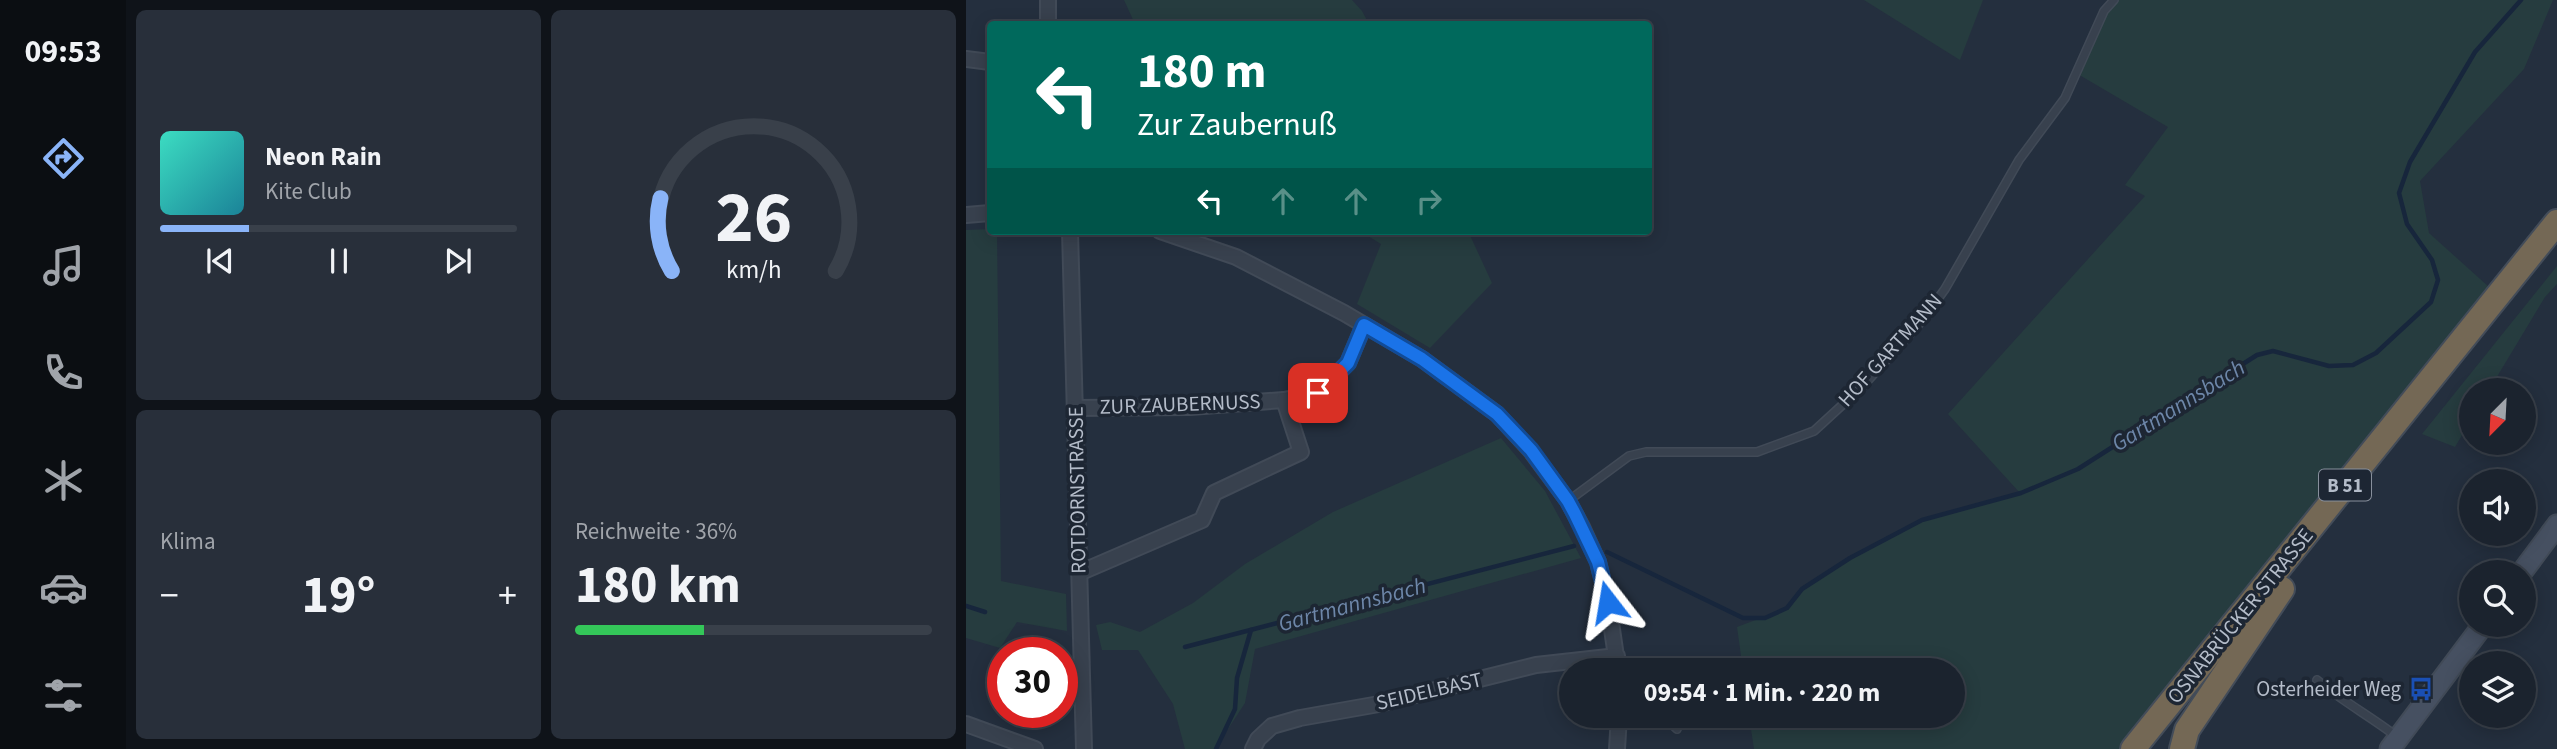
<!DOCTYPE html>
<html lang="de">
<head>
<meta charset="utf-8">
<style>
  body { margin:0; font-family:"Source Sans 3",sans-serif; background:#282f3a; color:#f1f3f6; height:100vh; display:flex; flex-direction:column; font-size:26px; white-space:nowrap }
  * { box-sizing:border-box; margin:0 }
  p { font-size:23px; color:#a0a4aa }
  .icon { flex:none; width:38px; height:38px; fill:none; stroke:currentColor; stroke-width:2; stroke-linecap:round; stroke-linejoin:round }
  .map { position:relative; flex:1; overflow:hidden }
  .drawer { display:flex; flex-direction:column; gap:10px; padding:10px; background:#0f1319; width:840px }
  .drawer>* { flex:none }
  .hud { position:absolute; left:21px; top:21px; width:665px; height:214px; border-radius:7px; box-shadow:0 4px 18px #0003,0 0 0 2px #39404a; background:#00695c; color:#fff; overflow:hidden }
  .needle { width:46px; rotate:204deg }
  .tools { position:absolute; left:1493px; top:378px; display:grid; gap:14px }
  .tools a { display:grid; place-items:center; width:77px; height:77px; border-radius:50%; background:#1b232e; box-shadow:0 4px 18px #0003,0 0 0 2px #39404a; font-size:35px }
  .speed { position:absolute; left:21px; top:637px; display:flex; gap:14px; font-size:35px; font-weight:700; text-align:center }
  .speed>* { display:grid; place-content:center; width:91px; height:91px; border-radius:50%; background:#1b232e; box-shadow:0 4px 18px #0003,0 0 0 2px #39404a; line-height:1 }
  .speed .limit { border:10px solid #d22; background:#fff; color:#111 }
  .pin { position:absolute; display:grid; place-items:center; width:60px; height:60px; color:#fff; margin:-30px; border-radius:14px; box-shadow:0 4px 10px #0006 }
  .me { position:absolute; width:77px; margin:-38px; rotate:346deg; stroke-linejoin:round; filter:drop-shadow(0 0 5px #0008) }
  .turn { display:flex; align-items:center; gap:24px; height:147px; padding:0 35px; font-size:32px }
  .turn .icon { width:91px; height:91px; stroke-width:2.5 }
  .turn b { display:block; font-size:49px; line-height:60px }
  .lanes { display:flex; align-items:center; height:66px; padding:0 35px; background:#0003; justify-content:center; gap:35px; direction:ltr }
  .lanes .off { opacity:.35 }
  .big { font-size:52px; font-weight:700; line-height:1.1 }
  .drawer .tile { flex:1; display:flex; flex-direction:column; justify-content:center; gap:10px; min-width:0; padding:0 24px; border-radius:10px; background:#282f3a }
  .drawer .dial { align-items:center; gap:0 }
  .dial svg { height:182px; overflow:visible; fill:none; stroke:#39404a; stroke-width:7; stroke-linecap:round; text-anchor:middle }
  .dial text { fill:#f1f3f6; stroke:none }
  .song { display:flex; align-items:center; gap:21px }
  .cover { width:84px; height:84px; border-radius:10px; background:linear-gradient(135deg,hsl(170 70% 55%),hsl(190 70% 35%)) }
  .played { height:7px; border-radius:4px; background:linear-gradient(90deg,#8ab4f8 25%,#39404a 25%) }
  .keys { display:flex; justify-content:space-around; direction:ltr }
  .heat { display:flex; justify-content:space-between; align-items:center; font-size:38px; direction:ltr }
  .charge { height:10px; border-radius:5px; background:linear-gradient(90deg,#34c759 36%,#39404a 0) }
  .drawer .tiles { flex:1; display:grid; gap:10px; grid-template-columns:repeat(2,1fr) }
  .trip { position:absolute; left:593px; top:658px; width:406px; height:70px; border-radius:35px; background:#1b232e; box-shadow:0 4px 18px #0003,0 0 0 2px #39404a; font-weight:700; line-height:70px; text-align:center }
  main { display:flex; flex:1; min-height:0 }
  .menu { display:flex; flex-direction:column; width:126px; justify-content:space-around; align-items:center; background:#0b0e12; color:#a0a4aa }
  .menu .icon { width:49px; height:49px }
  .menu .selected { color:#8ab4f8 }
  .menu b { font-size:32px; color:#f1f3f6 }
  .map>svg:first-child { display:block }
  .green { fill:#263c3f }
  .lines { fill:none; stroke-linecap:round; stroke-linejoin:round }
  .stream { stroke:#17263c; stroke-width:4.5 }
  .lane-casing { stroke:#414a57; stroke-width:10 }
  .street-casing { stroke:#414a57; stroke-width:18 }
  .secondary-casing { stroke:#414a57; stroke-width:23 }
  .highway-casing { stroke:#434c59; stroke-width:28 }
  .lane { stroke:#38414e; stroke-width:7 }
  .street { stroke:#38414e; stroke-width:14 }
  .secondary { stroke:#465061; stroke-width:19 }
  .highway { stroke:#746855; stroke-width:24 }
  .route-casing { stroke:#114b97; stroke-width:18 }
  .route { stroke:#1a73e8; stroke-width:12 }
  .labels { text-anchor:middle; stroke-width:7; stroke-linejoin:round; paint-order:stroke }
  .shield { fill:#1d2633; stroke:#878f9c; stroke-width:2 }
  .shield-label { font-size:19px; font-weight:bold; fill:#b4bcc9 }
  .street-label { font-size:21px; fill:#b4bcc9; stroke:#1d2633 }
  .poi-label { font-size:21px; fill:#b4bcc9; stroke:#1d2633; text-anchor:end }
  .water-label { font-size:23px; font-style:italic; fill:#6d86a8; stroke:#1d2633 }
</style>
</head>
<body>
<main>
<nav class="menu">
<b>09:53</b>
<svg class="icon selected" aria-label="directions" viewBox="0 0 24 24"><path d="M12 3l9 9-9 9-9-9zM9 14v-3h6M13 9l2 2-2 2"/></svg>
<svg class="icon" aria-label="music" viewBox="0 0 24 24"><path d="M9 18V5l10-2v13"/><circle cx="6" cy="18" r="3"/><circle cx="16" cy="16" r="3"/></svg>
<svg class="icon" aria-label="phone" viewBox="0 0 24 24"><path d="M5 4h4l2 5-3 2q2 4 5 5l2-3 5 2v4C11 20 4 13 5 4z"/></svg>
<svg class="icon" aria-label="climate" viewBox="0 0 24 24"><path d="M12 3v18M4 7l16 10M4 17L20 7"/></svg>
<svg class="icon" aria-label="car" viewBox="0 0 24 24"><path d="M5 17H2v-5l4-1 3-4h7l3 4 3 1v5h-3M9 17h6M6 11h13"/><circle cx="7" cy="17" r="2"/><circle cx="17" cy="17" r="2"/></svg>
<svg class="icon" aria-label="filters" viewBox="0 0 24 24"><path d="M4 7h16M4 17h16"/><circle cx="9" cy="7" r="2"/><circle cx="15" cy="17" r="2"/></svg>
</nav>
<section class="drawer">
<div class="tiles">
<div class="tile">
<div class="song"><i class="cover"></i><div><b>Neon Rain</b><p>Kite Club</p></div></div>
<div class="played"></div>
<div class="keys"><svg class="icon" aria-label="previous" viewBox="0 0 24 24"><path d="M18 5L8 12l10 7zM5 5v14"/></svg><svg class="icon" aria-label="pause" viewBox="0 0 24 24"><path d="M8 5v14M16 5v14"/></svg><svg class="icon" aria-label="next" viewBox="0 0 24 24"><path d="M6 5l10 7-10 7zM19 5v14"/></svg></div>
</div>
<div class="tile dial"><svg viewBox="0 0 100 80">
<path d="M14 69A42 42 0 1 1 86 69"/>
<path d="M14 69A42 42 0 0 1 9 37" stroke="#8ab4f8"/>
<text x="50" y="56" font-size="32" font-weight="700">26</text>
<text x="50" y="72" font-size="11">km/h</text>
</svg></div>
<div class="tile"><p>Klima</p>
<div class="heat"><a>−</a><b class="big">19°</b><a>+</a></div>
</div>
<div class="tile"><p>Reichweite · 36%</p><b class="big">180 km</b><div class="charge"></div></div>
</div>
</section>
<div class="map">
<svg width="1591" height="749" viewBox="0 0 1591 749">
  <rect width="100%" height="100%" fill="#242f3e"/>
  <!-- green -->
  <g class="green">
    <path d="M 158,0 L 386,0 L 396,11 L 403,24 L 169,24 Z"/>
    <path d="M 898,0 L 1017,0 L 994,60 Z"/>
    <path d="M 1148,0 L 1587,0 L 1558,69 L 1454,181 L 1463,233 L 1523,287 L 1155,749 L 788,749 L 783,716 L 987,716 L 987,670 L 777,670 L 771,627 L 821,608 L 836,589 L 884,558 L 956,520 L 1054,493 L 982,414 L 1179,196 L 1159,185 L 1202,127 L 1110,73 Z"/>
    <path d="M 24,229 L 24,231 L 31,231 L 35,581 L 100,594 L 101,631 L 51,622 L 34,648 L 0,638 L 0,230 Z"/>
    <path d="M 394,231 L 502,231 L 526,283 L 464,348 L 391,304 L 415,244 Z"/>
    <path d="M 1591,266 L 1591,284 L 1579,297 L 1523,390 L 1505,390 L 1505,420 L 1489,447 L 1456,434 Z"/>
    <path d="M 535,438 L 579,491 L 615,558 L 289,649 L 279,703 L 249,749 L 219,749 L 207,704 L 172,650 L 136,650 L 130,625 L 144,622 L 174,632 L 227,603 L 279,564 L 367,512 Z"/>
  </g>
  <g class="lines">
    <!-- stream -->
    <g class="stream">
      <path d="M 641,552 L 777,618 L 799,618 L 821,608 L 836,589 L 884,558 L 956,520 L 1055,493 L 1112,469 L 1291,355 L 1307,351 L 1363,366 L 1387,365 L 1410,353 L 1465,302 L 1472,280 L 1466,260 L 1441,224 L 1433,193 L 1444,162 L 1509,52 L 1555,0"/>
      <path d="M 0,606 L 19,612"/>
      <path d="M 219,647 L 608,546"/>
      <path d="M 250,749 L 269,709 L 271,678 L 285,630"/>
    </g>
    <!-- lane casing -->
    <g class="lane-casing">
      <g id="lane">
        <path d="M 602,501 L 663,456 L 680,452 L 791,452 L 848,431 L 897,386 L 955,322 L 979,289 L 1053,160 L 1099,98 L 1138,11 L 1148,0"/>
        <path d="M 1351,680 C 1376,701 1404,716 1430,736"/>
        <path d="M 697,716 L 711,729"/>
      </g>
    </g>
    <!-- street casing -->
    <g class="street-casing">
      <g id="street">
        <path d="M 82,0 L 82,24"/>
        <path d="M 0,59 L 24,62"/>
        <path d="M 0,215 L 24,213"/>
        <path d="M 104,231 L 118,749"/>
        <path d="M 194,231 L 270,257 L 378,313 L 456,359 L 531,414 L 565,451 L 602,501 L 616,527 L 632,562 L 642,602 L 652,670"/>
        <path d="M 109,408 L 224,407 L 318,400 L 352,393 L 382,363 L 398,325"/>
        <path d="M 113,573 L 236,520 L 248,493 L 335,452 L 318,400"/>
        <path d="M 0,724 L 69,749"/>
        <path d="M 287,749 L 292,739 L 306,726 L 334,718 L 413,704 L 570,665 L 651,656"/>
        <path d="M 651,749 L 653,716"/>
      </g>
    </g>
    <!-- secondary casing -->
    <g class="secondary-casing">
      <g id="secondary">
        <path d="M 1556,572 L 1591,525"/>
        <path d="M 1424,749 L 1517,625"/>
      </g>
    </g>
    <!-- highway casing -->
    <g class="highway-casing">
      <g id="highway">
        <path d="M 1167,749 L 1591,222"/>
        <path d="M 1216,749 L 1221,730 L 1316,589"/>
      </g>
    </g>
    <!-- lane -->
    <use href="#lane" class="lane"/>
    <!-- street -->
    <use href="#street" class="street"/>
    <!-- secondary -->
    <use href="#secondary" class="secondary"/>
    <!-- highway -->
    <use href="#highway" class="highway"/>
  </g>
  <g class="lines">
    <!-- route casing -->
    <g class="route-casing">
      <path id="route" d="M 352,393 L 382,363 L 398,325 L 456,359 L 531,414 L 565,450 L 602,501 L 609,514 L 632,562 L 642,602"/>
    </g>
    <!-- route -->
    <use href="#route" class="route"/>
  </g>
  <!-- icons -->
  <defs>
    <g id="bus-bare" transform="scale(1.89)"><path d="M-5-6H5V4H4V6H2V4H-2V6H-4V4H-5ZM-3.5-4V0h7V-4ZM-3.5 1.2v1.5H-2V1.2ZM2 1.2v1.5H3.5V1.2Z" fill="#1a4fb4" stroke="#1d2633" stroke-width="2.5" paint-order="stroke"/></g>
  </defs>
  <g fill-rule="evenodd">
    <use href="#bus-bare" x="1455" y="689"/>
  </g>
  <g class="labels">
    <!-- shield labels -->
    <rect class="shield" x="1353" y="469.5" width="52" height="31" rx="5"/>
    <g class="shield-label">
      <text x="1379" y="492">B 51</text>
    </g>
    <!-- street labels -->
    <g class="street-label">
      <text transform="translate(924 350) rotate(-48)" y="7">HOF GARTMANN</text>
      <text transform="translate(214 404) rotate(-2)" y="7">ZUR ZAUBERNUSS</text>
      <text transform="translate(111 490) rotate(-91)" y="7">ROTDORNSTRASSE</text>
      <text transform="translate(1274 616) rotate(-51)" y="7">OSNABRÜCKER STRASSE</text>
      <text transform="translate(463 691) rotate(-13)" y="7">SEIDELBAST</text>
    </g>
    <!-- poi labels -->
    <g class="poi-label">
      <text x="1435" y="696">Osterheider Weg</text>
    </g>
    <!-- water labels -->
    <g class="water-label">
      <text transform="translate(1212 405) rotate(-32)" y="8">Gartmannsbach</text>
      <text transform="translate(386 604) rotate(-15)" y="8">Gartmannsbach</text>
    </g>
  </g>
</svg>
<div class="tools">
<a><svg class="needle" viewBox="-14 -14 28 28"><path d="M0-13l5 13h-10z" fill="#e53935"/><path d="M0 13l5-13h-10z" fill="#a0a4aa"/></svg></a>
<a><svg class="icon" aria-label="sound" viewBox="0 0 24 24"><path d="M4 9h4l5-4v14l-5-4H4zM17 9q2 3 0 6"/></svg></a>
<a><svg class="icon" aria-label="search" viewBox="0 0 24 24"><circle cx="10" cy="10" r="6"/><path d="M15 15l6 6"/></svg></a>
<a><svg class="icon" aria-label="layers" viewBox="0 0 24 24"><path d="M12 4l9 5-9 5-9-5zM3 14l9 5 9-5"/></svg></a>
</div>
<div class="speed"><div class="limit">30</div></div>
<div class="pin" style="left:352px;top:393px;background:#d93025"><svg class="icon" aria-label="arrive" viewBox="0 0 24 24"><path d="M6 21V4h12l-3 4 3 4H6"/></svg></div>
<svg class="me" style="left:642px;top:602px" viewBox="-20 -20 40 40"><path d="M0-17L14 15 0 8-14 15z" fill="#1a73e8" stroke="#fff" stroke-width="4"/></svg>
<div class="trip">09:54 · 1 Min. · 220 m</div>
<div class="hud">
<div class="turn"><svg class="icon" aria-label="left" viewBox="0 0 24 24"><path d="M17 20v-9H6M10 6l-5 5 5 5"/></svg><div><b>180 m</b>Zur Zaubernuß</div></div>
<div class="lanes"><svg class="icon" aria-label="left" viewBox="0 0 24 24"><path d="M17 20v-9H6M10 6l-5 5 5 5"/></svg><svg class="icon off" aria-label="ahead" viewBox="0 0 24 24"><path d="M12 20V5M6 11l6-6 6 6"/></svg><svg class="icon off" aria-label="ahead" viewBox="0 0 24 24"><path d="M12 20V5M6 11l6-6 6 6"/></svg><svg class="icon off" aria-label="right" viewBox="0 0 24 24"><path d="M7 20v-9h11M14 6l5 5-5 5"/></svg></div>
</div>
</div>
</main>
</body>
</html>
